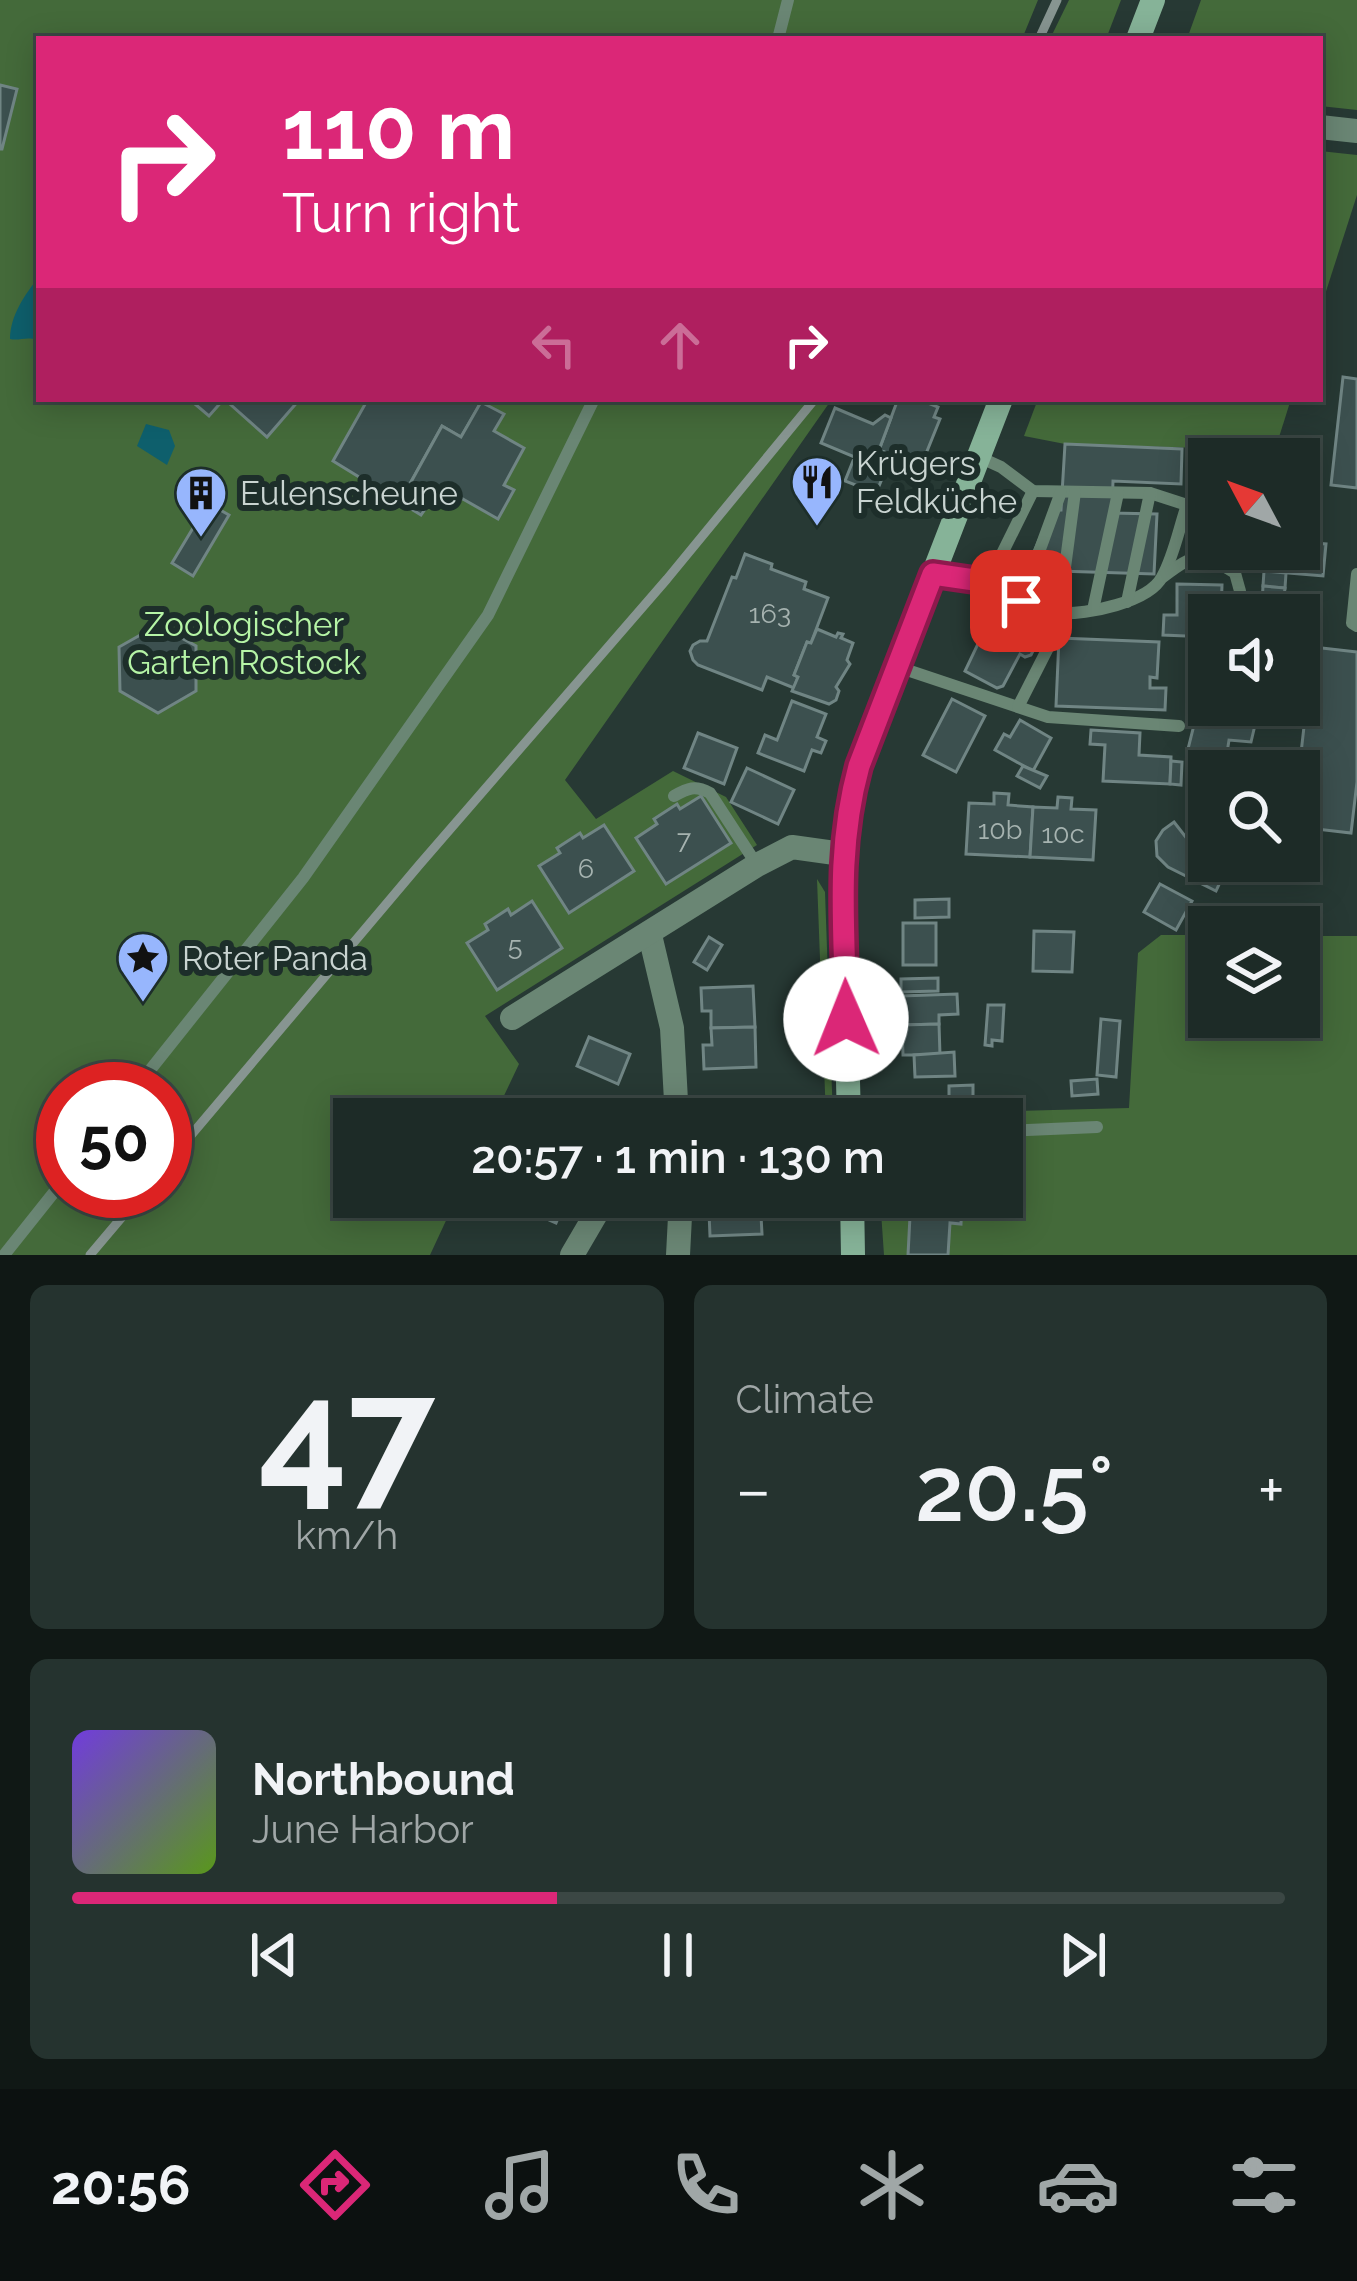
<!DOCTYPE html>
<html lang="en">
<head>
<meta charset="utf-8">
<style>
  body { margin:0; font-family:Raleway,sans-serif; background:#25332f; color:#f1f3f6; height:100vh; display:flex; flex-direction:column; font-size:45px; white-space:nowrap }
  * { box-sizing:border-box; margin:0 }
  p { font-size:39px; color:#a0a7a7 }
  .icon { flex:none; width:66px; height:66px; fill:none; stroke:currentColor; stroke-width:2; stroke-linecap:round; stroke-linejoin:round }
  .map { position:relative; height:1255px; overflow:hidden }
  .panel { display:flex; flex-direction:column; gap:30px; padding:30px; background:#101815; flex:1 }
  .panel>* { flex:none }
  .banner { position:absolute; left:36px; top:36px; width:1287px; height:366px; border-radius:0px; box-shadow:0 6px 30px #0003,0 0 0 3px #3b4744; background:#db2777; color:#fff; overflow:hidden }
  .needle { width:78px; rotate:311deg }
  .buttons { position:absolute; left:1188px; top:438px; display:grid; gap:24px }
  .buttons a { display:grid; place-items:center; width:132px; height:132px; border-radius:0px; background:#1d2b27; box-shadow:0 6px 30px #0003,0 0 0 3px #3b4744; font-size:60px }
  .speed { position:absolute; left:36px; top:1062px; display:flex; gap:24px; font-size:60px; font-weight:700; text-align:center }
  .speed>* { display:grid; place-content:center; width:156px; height:156px; border-radius:50%; background:#1d2b27; box-shadow:0 6px 30px #0003,0 0 0 3px #3b4744; line-height:1 }
  .speed .limit { border:18px solid #d22; background:#fff; color:#111 }
  .pin { position:absolute; display:grid; place-items:center; width:102px; height:102px; color:#fff; margin:-51px; border-radius:24px; box-shadow:0 6px 18px #0006 }
  .me { position:absolute; width:132px; margin:-66px; rotate:359deg; stroke-linejoin:round; filter:drop-shadow(0 0 9px #0008) }
  .turn { display:flex; align-items:center; gap:42px; height:252px; padding:0 48px; font-size:54px }
  .turn .icon { width:156px; height:156px; stroke-width:2.5 }
  .turn b { display:block; font-size:84px; line-height:102px }
  .lanes { display:flex; align-items:center; height:114px; padding:0 48px; background:#0003; justify-content:center; gap:60px; direction:ltr }
  .lanes .off { opacity:.35 }
  .big { font-size:90px; font-weight:600; line-height:1.1 }
  .panel .card { flex:1; display:flex; flex-direction:column; justify-content:center; gap:18px; min-width:0; padding:0 42px; border-radius:18px; background:#25332f }
  .panel .dial { align-items:center; gap:0 }
  .dial b { font-size:156px; line-height:1 }
  .song { display:flex; align-items:center; gap:36px }
  .cover { width:144px; height:144px; border-radius:18px; background:linear-gradient(135deg,hsl(260 70% 55%),hsl(90 70% 35%)) }
  .played { height:12px; border-radius:6px; background:linear-gradient(90deg,#db2777 40%,#3b4744 40%) }
  .keys { display:flex; justify-content:space-around; direction:ltr }
  .heat { display:flex; justify-content:space-between; align-items:center; font-size:66px; direction:ltr }
  .panel .tiles { flex:1; display:grid; gap:30px; grid-template-columns:1fr 1fr }
  .card:last-child { grid-column:span 2 }
  .trip { position:absolute; left:333px; top:1098px; width:690px; height:120px; border-radius:0px; background:#1d2b27; box-shadow:0 6px 30px #0003,0 0 0 3px #3b4744; font-weight:600; line-height:120px; text-align:center }
  .dock { display:flex; height:192px; justify-content:space-around; align-items:center; background:#0c1110; color:#a0a7a7 }
  .dock .icon { width:84px; height:84px }
  .dock .active { color:#db2777 }
  .dock b { font-size:54px; color:#f1f3f6 }
  .map>svg:first-child { display:block }
  .green { fill:#446a3a; fill-rule:evenodd }
  .water { fill:#0e5f6c }
  .building { fill:#3c504f; stroke:#708584; stroke-width:3 }
  .lines { fill:none; stroke-linecap:round; stroke-linejoin:round }
  .service { stroke:#6a8674; stroke-width:12 }
  .minor { stroke:#6a8674; stroke-width:24 }
  .secondary { stroke:#86b398; stroke-width:24 }
  .rail { stroke:#879591; stroke-width:9 }
  .route-casing { stroke:#8e194d; stroke-width:30 }
  .route { stroke:#db2777; stroke-width:21 }
  .labels { text-anchor:middle; stroke-width:12; stroke-linejoin:round; paint-order:stroke }
  .number-label { font-size:27px; fill:#a6b3b0 }
  .poi-label { font-size:33px; fill:#c9d4d1; stroke:#1d2e2a; text-anchor:start }
  .park-label { font-size:33px; fill:#b6f5a6; stroke:#1d2e2a }
</style>
</head>
<body>
<div class="map">
<svg width="1357" height="1255" viewBox="0 0 1357 1255">
  <rect width="100%" height="100%" fill="#273934"/>
  <!-- green -->
  <g class="green">
    <path d="M 0,0 L 1038,0 L 1022,39 L 39,39 L 39,399 L 832,399 L 565,780 L 596,819 L 673,771 L 726,797 L 757,845 L 485,1016 L 519,1064 L 493,1119 L 354,1119 L 354,1197 L 457,1197 L 430,1255 L 0,1255 ZM 63,1089 L 165,1089 L 165,1191 L 63,1191 Z"/>
    <path d="M 1069,0 L 1121,0 L 1106,39 L 1050,39 Z"/>
    <path d="M 1201,0 L 1357,0 L 1357,110 L 1320,106 L 1320,39 L 1187,39 Z"/>
    <path d="M 1320,151 L 1357,155 L 1357,195 L 1320,310 Z"/>
    <path d="M 1038,399 L 1291,399 L 1275,450 L 1065,444 L 1024,436 Z"/>
    <path d="M 817,879 L 825,892 L 833,1119 L 826,1119 Z"/>
    <path d="M 1161,935 L 1209,935 L 1209,1017 L 1299,1017 L 1299,936 L 1357,936 L 1357,1255 L 884,1255 L 880,1197 L 1002,1197 L 1002,1119 L 875,1119 L 875,1115 L 1129,1108 L 1138,953 Z"/>
  </g>
  <!-- water -->
  <g class="water">
    <path d="M 39,277 L 39,344 L 37,340 C 26,336 20,341 10,339 C 10,316 25,294 39,277 Z"/>
    <path d="M 146,424 L 169,430 L 175,446 L 167,465 L 137,446 Z"/>
  </g>
  <!-- building -->
  <g class="building">
    <path d="M 0,85 L 17,89 L 2,149 L 0,149 Z"/>
    <path d="M 1343,377 L 1357,379 L 1357,488 L 1331,485 Z"/>
    <path d="M 189,399 L 224,399 L 209,416 Z"/>
    <path d="M 231,399 L 300,399 L 267,437 L 231,405 L 234,402 Z"/>
    <path d="M 368,399 L 483,399 L 461,437 L 442,426 L 411,482 L 435,495 L 421,515 L 333,461 Z"/>
    <path d="M 898,399 L 918,399 L 938,407 L 934,417 L 940,419 L 921,466 L 879,450 Z"/>
    <path d="M 481,402 L 504,414 L 494,431 L 524,448 L 504,485 L 514,490 L 498,519 L 440,486 L 435,495 L 411,482 L 442,426 L 461,437 Z"/>
    <path d="M 835,408 L 873,424 L 885,415 L 891,418 L 879,450 L 889,454 L 883,469 L 821,443 Z"/>
    <path d="M 1065,444 L 1182,449 L 1181,484 L 1113,481 L 1112,513 L 1157,514 L 1154,574 L 1026,570 L 1052,510 L 1061,510 Z"/>
    <path d="M 853,461 L 884,474 L 876,493 L 845,481 Z"/>
    <path d="M 208,503 L 229,515 L 193,576 L 172,563 Z"/>
    <path d="M 1299,542 L 1326,544 L 1323,576 L 1264,571 L 1266,549 L 1299,549 Z"/>
    <path d="M 745,554 L 772,564 L 771,569 L 806,582 L 804,589 L 828,598 L 811,643 L 807,642 L 794,675 L 798,677 L 794,688 L 767,677 L 762,690 L 698,665 L 693,660 L 690,651 L 693,645 L 700,641 L 707,641 L 732,577 L 736,578 Z"/>
    <path d="M 1264,571 L 1286,573 L 1285,588 L 1263,586 Z"/>
    <path d="M 1177,584 L 1222,585 L 1221,615 L 1209,615 L 1209,637 L 1163,635 L 1164,615 L 1177,615 Z"/>
    <path d="M 1263,586 L 1285,588 L 1283,605 L 1262,603 Z"/>
    <path d="M 1262,603 L 1283,605 L 1282,615 L 1261,615 Z"/>
    <path d="M 158,625 L 196,646 L 196,691 L 158,713 L 120,691 L 119,647 Z"/>
    <path d="M 986,627 L 1010,639 L 1012,634 L 1033,636 L 1038,641 L 1031,655 L 1025,657 L 1020,654 L 1003,686 L 997,688 L 965,671 Z"/>
    <path d="M 817,629 L 836,637 L 838,633 L 843,634 L 841,638 L 853,643 L 847,660 L 850,664 L 836,687 L 839,691 L 836,700 L 829,704 L 792,691 L 798,677 L 794,675 L 807,642 L 811,643 Z"/>
    <path d="M 1059,638 L 1159,642 L 1157,678 L 1150,677 L 1150,688 L 1166,688 L 1165,710 L 1056,706 Z"/>
    <path d="M 1313,647 L 1357,652 L 1357,782 L 1351,833 L 1299,827 L 1299,771 Z"/>
    <path d="M 1193,648 L 1209,649 L 1209,677 L 1192,676 Z"/>
    <path d="M 952,699 L 985,716 L 956,772 L 923,755 Z"/>
    <path d="M 792,701 L 826,714 L 817,737 L 826,741 L 821,753 L 812,750 L 804,771 L 758,753 L 765,735 L 777,740 Z"/>
    <path d="M 1197,713 L 1255,725 L 1251,742 L 1229,740 L 1227,753 L 1212,750 L 1210,759 L 1190,755 L 1187,753 Z"/>
    <path d="M 1020,720 L 1051,738 L 1033,771 L 995,750 L 1004,734 L 1010,737 Z"/>
    <path d="M 1091,730 L 1140,733 L 1139,755 L 1171,757 L 1170,784 L 1103,781 L 1105,745 L 1090,744 Z"/>
    <path d="M 698,733 L 737,748 L 724,784 L 684,768 Z"/>
    <path d="M 1171,761 L 1182,762 L 1181,785 L 1170,784 Z"/>
    <path d="M 1023,766 L 1047,776 L 1040,788 L 1017,776 Z"/>
    <path d="M 747,768 L 794,790 L 778,824 L 731,802 Z"/>
    <path d="M 994,793 L 1009,794 L 1008,805 L 1033,807 L 1030,857 L 966,854 L 969,803 L 994,804 Z"/>
    <path d="M 701,796 L 731,843 L 666,884 L 636,838 L 657,824 L 654,819 L 677,804 L 680,809 Z"/>
    <path d="M 1058,797 L 1072,798 L 1071,809 L 1096,810 L 1093,860 L 1030,857 L 1033,807 L 1057,808 Z"/>
    <path d="M 1174,822 L 1188,840 L 1192,836 L 1209,850 L 1209,861 L 1230,861 L 1216,891 L 1168,867 L 1157,856 L 1156,841 L 1163,830 Z"/>
    <path d="M 604,825 L 634,871 L 569,913 L 539,866 L 560,853 L 557,848 L 580,833 L 583,838 Z"/>
    <path d="M 1160,884 L 1192,901 L 1176,930 L 1144,912 Z"/>
    <path d="M 949,899 L 949,917 L 915,918 L 915,900 Z"/>
    <path d="M 532,901 L 562,948 L 497,990 L 467,943 L 488,930 L 485,924 L 508,909 L 511,915 Z"/>
    <rect x="903" y="923" width="33" height="42"/>
    <path d="M 1034,931 L 1074,932 L 1072,972 L 1033,971 Z"/>
    <path d="M 709,937 L 722,945 L 707,970 L 694,962 Z"/>
    <path d="M 938,978 L 938,991 L 901,992 L 901,979 Z"/>
    <path d="M 753,986 L 755,1027 L 711,1028 L 711,1011 L 702,1011 L 701,988 Z"/>
    <path d="M 957,994 L 958,1014 L 939,1015 L 939,1024 L 902,1025 L 901,996 Z"/>
    <path d="M 988,1005 L 1004,1005 L 1002,1041 L 992,1040 L 992,1046 L 985,1045 Z"/>
    <path d="M 1101,1019 L 1120,1021 L 1116,1077 L 1097,1075 Z"/>
    <path d="M 939,1024 L 940,1055 L 903,1055 L 902,1025 Z"/>
    <path d="M 755,1027 L 756,1067 L 704,1069 L 703,1045 L 712,1045 L 711,1028 Z"/>
    <path d="M 589,1037 L 630,1054 L 618,1084 L 577,1066 Z"/>
    <path d="M 954,1052 L 955,1076 L 915,1077 L 914,1055 Z"/>
    <path d="M 1097,1079 L 1098,1094 L 1072,1096 L 1071,1081 Z"/>
    <path d="M 973,1085 L 973,1098 L 949,1099 L 949,1086 Z"/>
    <path d="M 521,1197 L 567,1197 L 556,1223 L 517,1206 Z"/>
    <path d="M 718,1197 L 760,1197 L 762,1234 L 710,1236 L 709,1212 L 718,1212 Z"/>
    <path d="M 911,1197 L 962,1197 L 961,1224 L 950,1223 L 948,1255 L 908,1255 Z"/>
  </g>
  <g class="lines">
    <!-- service -->
    <g class="service">
      <path d="M 778,39 L 788,0"/>
      <path d="M 979,457 L 1001,467 L 1033,491 L 1150,493 L 1187,505 L 1200,516 L 1209,531"/>
      <path d="M 1357,574 L 1352,623 L 1357,626"/>
      <path d="M 934,575 C 951,577 974,576 990,583 C 1013,592 1033,610 1059,613 C 1087,615 1149,602 1162,577 C 1174,556 1179,528 1187,505"/>
      <path d="M 1163,577 C 1195,553 1201,551 1235,573 L 1240,591 L 1238,615"/>
      <path d="M 988,582 L 1033,491"/>
      <path d="M 1021,601 L 1061,492"/>
      <path d="M 1127,602 L 1150,493"/>
      <path d="M 1093,610 L 1118,493"/>
      <path d="M 1059,613 L 1075,492"/>
      <path d="M 898,667 L 1048,717 L 1179,726"/>
      <path d="M 1018,707 L 1050,644"/>
      <path d="M 674,796 C 688,788 695,785 710,793 L 757,865"/>
      <path d="M 135,1089 L 303,878 L 488,615 L 594,399"/>
      <path d="M 1002,1131 L 1097,1127"/>
      <path d="M 4,1255 L 63,1181"/>
    </g>
    <!-- minor -->
    <g class="minor">
      <path d="M 1320,127 L 1357,131"/>
      <path d="M 650,935 L 672,1028 L 677,1119"/>
      <path d="M 512,1018 L 757,865 L 792,847 L 842,854"/>
      <path d="M 572,1255 L 606,1197"/>
      <path d="M 678,1255 L 681,1197"/>
    </g>
    <!-- secondary -->
    <g class="secondary">
      <path d="M 1138,39 L 1153,0"/>
      <path d="M 849,1119 L 842,854 L 850,799 L 859,766 L 1001,399"/>
      <path d="M 852,1197 L 853,1255"/>
    </g>
    <!-- rail -->
    <g class="rail">
      <path d="M 1039,39 L 1057,0"/>
      <path d="M 165,1166 L 420,864 L 667,579 L 815,399"/>
      <path d="M 90,1255 L 144,1191"/>
    </g>
  </g>
  <g class="lines">
    <!-- route casing -->
    <g class="route-casing">
      <path id="route" d="M 846,1019 C 845,931 835,853 859,766 L 933,574 L 988,582 L 1021,601"/>
    </g>
    <!-- route -->
    <use href="#route" class="route"/>
  </g>
  <!-- icons -->
  <defs>
    <g id="restaurant-pin" transform="scale(2.7)"><path d="M0 17L-7.5 6A9.5 9.5 0 1 1 7.5 6Z" fill="#97b6fd" stroke="#1d2e2a"/><path d="M-5-6h1v4h1v-4h1v4h1v-4h1v5L-1.5 .5V6h-2V.5L-5-1ZM5-6V6H3V1.5H1.5Q1.5-4 5-6Z" fill="#111"/></g>
    <g id="building-pin" transform="scale(2.7)"><path d="M0 17L-7.5 6A9.5 9.5 0 1 1 7.5 6Z" fill="#97b6fd" stroke="#1d2e2a"/><path d="M-4-6H4V6H1V3H-1V6H-4ZM-2.5-4.3h1.7v1.8h-1.7ZM.8-4.3h1.7v1.8H.8ZM-2.5-1h1.7V.8h-1.7ZM.8-1h1.7V.8H.8Z" fill="#111"/></g>
    <g id="sight-pin" transform="scale(2.7)"><path d="M0 17L-7.5 6A9.5 9.5 0 1 1 7.5 6Z" fill="#97b6fd" stroke="#1d2e2a"/><path d="M0-6L1.8-2.2L6-1.7L2.9 1.2L3.7 5.4L0 3.3L-3.7 5.4L-2.9 1.2L-6-1.7L-1.8-2.2Z" fill="#111"/></g>
  </defs>
  <g fill-rule="evenodd">
    <use href="#restaurant-pin" x="817" y="482"/>
    <use href="#building-pin" x="201" y="493"/>
    <use href="#sight-pin" x="143" y="958"/>
  </g>
  <g class="labels">
    <!-- number labels -->
    <g class="number-label">
      <text x="770" y="623">163</text>
      <text x="1000" y="839">10b</text>
      <text x="1063" y="843">10c</text>
      <text x="684" y="849">7</text>
      <text x="586" y="878">6</text>
      <text x="515" y="955">5</text>
    </g>
    <!-- poi labels -->
    <g class="poi-label">
      <text x="856" y="475">Krügers<tspan x="856" dy="38">Feldküche</tspan></text>
      <text x="240" y="505">Eulenscheune</text>
      <text x="182" y="970">Roter Panda</text>
    </g>
    <!-- park labels -->
    <g class="park-label">
      <text x="244" y="636">Zoologischer<tspan x="244" dy="38">Garten Rostock</tspan></text>
    </g>
  </g>
</svg>
<div class="buttons">
<a><svg class="needle" viewBox="-14 -14 28 28"><path d="M0-13l5 13h-10z" fill="#e53935"/><path d="M0 13l5-13h-10z" fill="#a0a7a7"/></svg></a>
<a><svg class="icon" aria-label="sound" viewBox="0 0 24 24"><path d="M4 9h4l5-4v14l-5-4H4zM17 9q2 3 0 6"/></svg></a>
<a><svg class="icon" aria-label="search" viewBox="0 0 24 24"><circle cx="10" cy="10" r="6"/><path d="M15 15l6 6"/></svg></a>
<a><svg class="icon" aria-label="layers" viewBox="0 0 24 24"><path d="M12 4l9 5-9 5-9-5zM3 14l9 5 9-5"/></svg></a>
</div>
<div class="speed"><div class="limit">50</div></div>
<div class="pin" style="left:1021px;top:601px;background:#d93025"><svg class="icon" aria-label="arrive" viewBox="0 0 24 24"><path d="M6 21V4h12l-3 4 3 4H6"/></svg></div>
<svg class="me" style="left:846px;top:1019px" viewBox="-20 -20 40 40"><circle r="19" fill="#fff"/><path d="M0-13L10 11 0 6-10 11z" fill="#db2777"/></svg>
<div class="trip">20:57 · 1 min · 130 m</div>
<div class="banner">
<div class="turn"><svg class="icon" aria-label="right" viewBox="0 0 24 24"><path d="M7 20v-9h11M14 6l5 5-5 5"/></svg><div><b>110 m</b>Turn right</div></div>
<div class="lanes"><svg class="icon off" aria-label="left" viewBox="0 0 24 24"><path d="M17 20v-9H6M10 6l-5 5 5 5"/></svg><svg class="icon off" aria-label="ahead" viewBox="0 0 24 24"><path d="M12 20V5M6 11l6-6 6 6"/></svg><svg class="icon" aria-label="right" viewBox="0 0 24 24"><path d="M7 20v-9h11M14 6l5 5-5 5"/></svg></div>
</div>
</div>
<section class="panel">
<div class="tiles">
<div class="card dial"><b>47</b><p>km/h</p></div>
<div class="card"><p>Climate</p>
<div class="heat"><a>−</a><b class="big">20.5°</b><a>+</a></div>
</div>
<div class="card">
<div class="song"><i class="cover"></i><div><b>Northbound</b><p>June Harbor</p></div></div>
<div class="played"></div>
<div class="keys"><svg class="icon" aria-label="previous" viewBox="0 0 24 24"><path d="M18 5L8 12l10 7zM5 5v14"/></svg><svg class="icon" aria-label="pause" viewBox="0 0 24 24"><path d="M8 5v14M16 5v14"/></svg><svg class="icon" aria-label="next" viewBox="0 0 24 24"><path d="M6 5l10 7-10 7zM19 5v14"/></svg></div>
</div>
</div>
</section>
<nav class="dock">
<b>20:56</b>
<svg class="icon active" aria-label="directions" viewBox="0 0 24 24"><path d="M12 3l9 9-9 9-9-9zM9 14v-3h6M13 9l2 2-2 2"/></svg>
<svg class="icon" aria-label="music" viewBox="0 0 24 24"><path d="M9 18V5l10-2v13"/><circle cx="6" cy="18" r="3"/><circle cx="16" cy="16" r="3"/></svg>
<svg class="icon" aria-label="phone" viewBox="0 0 24 24"><path d="M5 4h4l2 5-3 2q2 4 5 5l2-3 5 2v4C11 20 4 13 5 4z"/></svg>
<svg class="icon" aria-label="climate" viewBox="0 0 24 24"><path d="M12 3v18M4 7l16 10M4 17L20 7"/></svg>
<svg class="icon" aria-label="car" viewBox="0 0 24 24"><path d="M5 17H2v-5l4-1 3-4h7l3 4 3 1v5h-3M9 17h6M6 11h13"/><circle cx="7" cy="17" r="2"/><circle cx="17" cy="17" r="2"/></svg>
<svg class="icon" aria-label="filters" viewBox="0 0 24 24"><path d="M4 7h16M4 17h16"/><circle cx="9" cy="7" r="2"/><circle cx="15" cy="17" r="2"/></svg>
</nav>
</body>
</html>
